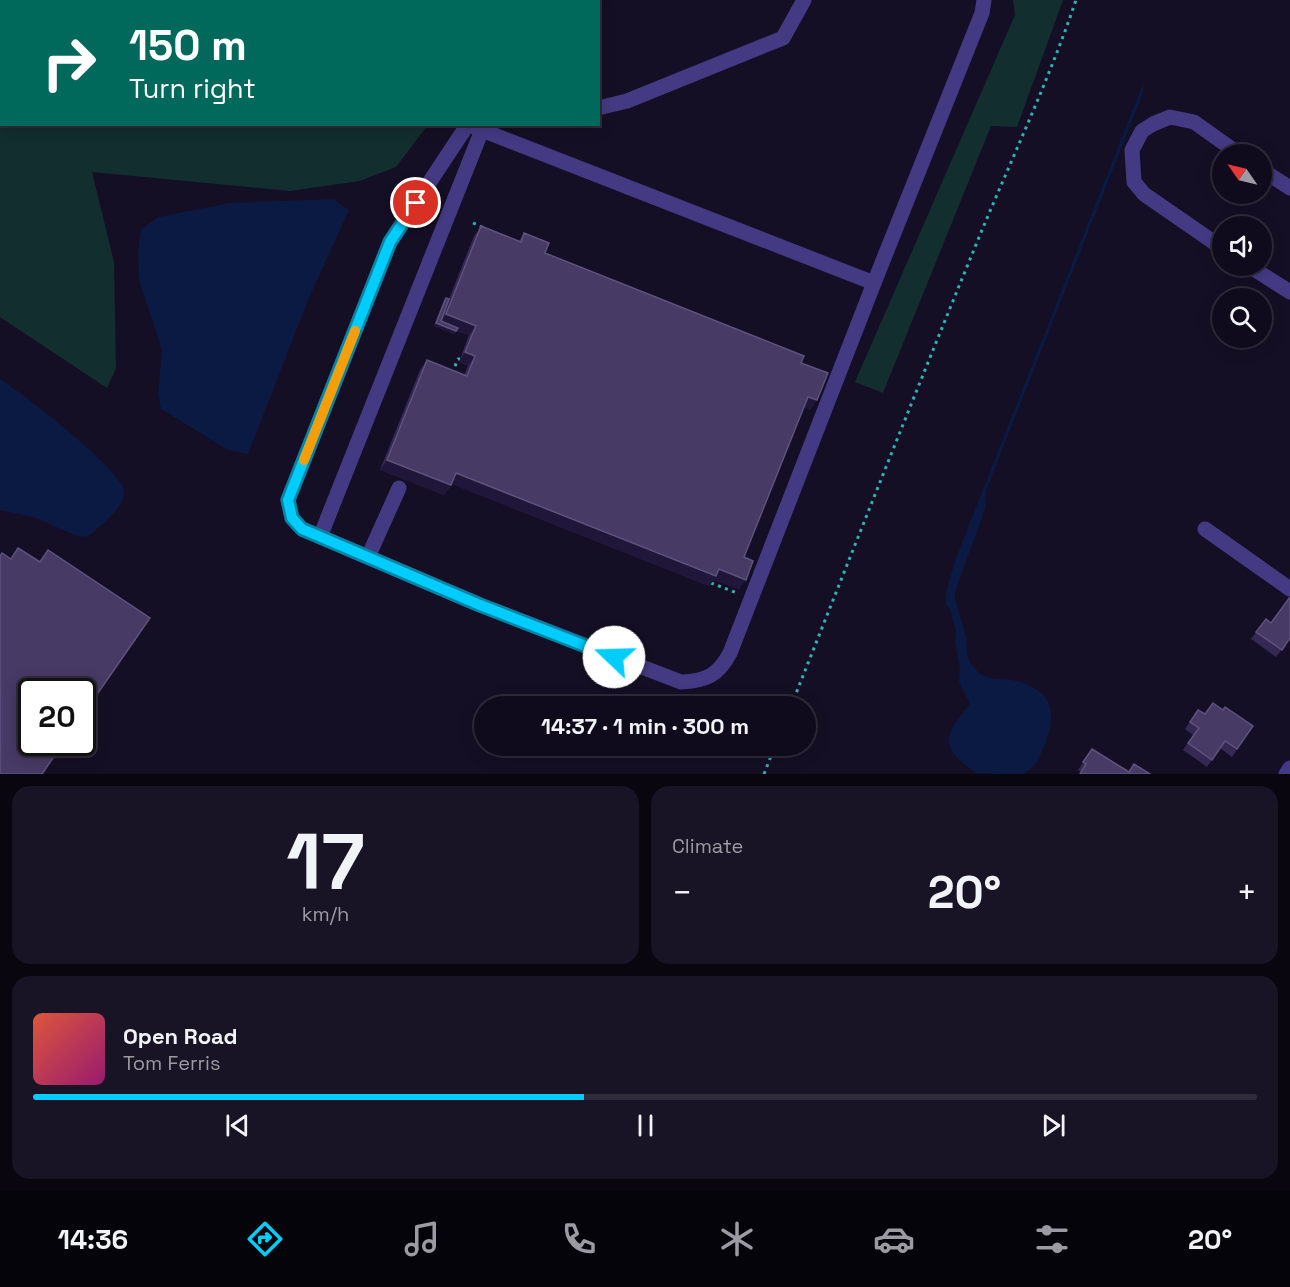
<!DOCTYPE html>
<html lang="en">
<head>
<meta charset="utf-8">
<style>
  body { margin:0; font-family:"Space Grotesk",sans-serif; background:#191425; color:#f1f3f6; height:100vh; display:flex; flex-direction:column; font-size:22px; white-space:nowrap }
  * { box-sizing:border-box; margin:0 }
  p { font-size:20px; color:#9c9ba3 }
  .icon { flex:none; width:33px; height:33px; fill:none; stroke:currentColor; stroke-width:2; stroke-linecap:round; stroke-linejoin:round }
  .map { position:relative; height:774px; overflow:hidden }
  .drawer { display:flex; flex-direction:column; gap:12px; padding:12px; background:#09060f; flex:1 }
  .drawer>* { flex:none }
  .top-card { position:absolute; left:0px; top:0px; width:600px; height:126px; box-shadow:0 3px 15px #0003,0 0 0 2px #302b3b; background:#00695c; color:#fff; overflow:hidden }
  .needle { width:39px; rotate:304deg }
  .buttons { position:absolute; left:1212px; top:144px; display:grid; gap:12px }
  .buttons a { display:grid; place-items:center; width:60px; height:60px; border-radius:50%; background:#100b1c; box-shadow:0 3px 15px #0003,0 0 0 2px #302b3b; font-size:30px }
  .speed { position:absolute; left:18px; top:678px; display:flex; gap:12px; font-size:30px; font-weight:700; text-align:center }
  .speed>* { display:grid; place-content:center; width:78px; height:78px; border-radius:50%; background:#100b1c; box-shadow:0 3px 15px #0003,0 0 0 2px #302b3b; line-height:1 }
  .speed .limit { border:3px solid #111; border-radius:9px; background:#fff; color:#111 }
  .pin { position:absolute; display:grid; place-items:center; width:51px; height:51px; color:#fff; margin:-26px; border:3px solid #fff; border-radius:50%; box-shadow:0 2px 6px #0007 }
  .me { position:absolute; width:66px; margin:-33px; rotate:291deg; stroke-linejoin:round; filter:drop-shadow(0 0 4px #0008) }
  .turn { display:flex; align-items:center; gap:21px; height:126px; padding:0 30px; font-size:27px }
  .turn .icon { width:78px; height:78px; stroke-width:2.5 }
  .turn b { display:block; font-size:42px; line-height:51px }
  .big { font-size:45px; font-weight:600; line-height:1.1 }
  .drawer .tile { flex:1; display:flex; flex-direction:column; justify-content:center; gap:9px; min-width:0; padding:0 21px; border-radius:18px; background:#191425 }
  .drawer .dial { align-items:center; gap:0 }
  .dial b { font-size:78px; line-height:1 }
  .song { display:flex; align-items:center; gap:18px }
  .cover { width:72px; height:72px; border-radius:9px; background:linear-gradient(135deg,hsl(10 70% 55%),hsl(320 70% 35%)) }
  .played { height:6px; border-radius:3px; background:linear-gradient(90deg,#01cdfd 45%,#302b3b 45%) }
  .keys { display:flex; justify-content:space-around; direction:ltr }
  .heat { display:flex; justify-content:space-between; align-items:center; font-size:33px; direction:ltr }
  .drawer .tiles { flex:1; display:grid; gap:12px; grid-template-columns:1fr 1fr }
  .tile:last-child { grid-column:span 2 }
  .trip { position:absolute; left:474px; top:696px; width:342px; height:60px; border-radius:30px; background:#100b1c; box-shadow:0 3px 15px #0003,0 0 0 2px #302b3b; font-weight:600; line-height:60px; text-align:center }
  .dock { display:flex; height:96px; justify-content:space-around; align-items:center; background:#06040b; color:#9c9ba3 }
  .dock .icon { width:42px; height:42px }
  .dock .selected { color:#01cdfd }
  .dock b { font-size:27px; color:#f1f3f6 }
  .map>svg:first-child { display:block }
  .green { fill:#122e2f }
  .water { fill:#0a1a43 }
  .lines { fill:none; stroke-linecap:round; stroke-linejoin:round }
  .path { stroke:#2fb2b7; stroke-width:3; stroke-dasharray:3 4.5; stroke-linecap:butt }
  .minor { stroke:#443a84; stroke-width:15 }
  .highway { stroke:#fe4f93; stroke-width:18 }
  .wall { fill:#352853 }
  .shaded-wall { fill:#201639 }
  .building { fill:#473a65; stroke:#5e527e; stroke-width:1.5 }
  .route-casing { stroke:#0185a4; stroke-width:15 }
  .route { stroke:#01cdfd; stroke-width:10 }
  .slow { stroke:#f59e0b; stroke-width:10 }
</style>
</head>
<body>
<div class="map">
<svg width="1290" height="774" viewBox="0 0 1290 774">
  <rect width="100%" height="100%" fill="#150f25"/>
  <!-- green -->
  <g class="green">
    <path d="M 1013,0 L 1063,0 L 1017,127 L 991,126 L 883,393 L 855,382 L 1015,15 Z"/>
    <path d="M 0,117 L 2,124 L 427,126 L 396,167 L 360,181 L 290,191 L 92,172 L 114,262 L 116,368 L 107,388 L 0,317 Z"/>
  </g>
  <!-- water -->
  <g class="water">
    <path d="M 98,0 L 283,0 L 286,1 L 96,1 Z"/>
    <path d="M 1145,79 L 1141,98 L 986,491 L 985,509 L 955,592 C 955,608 963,621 966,637 C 967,644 966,653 969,660 C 970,663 975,668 977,671 C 990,682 1001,677 1016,681 C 1052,690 1058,712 1045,744 C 1042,751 1040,759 1035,765 C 1032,768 1028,770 1024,774 C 1014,774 986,774 977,773 C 974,772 969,767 966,765 C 936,745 951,727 970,704 L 959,682 L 960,669 L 955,642 L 956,632 L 950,609 L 946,605 L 946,592 L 956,558 Z"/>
    <path d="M 333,199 L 349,210 L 309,298 L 248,454 L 228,450 L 161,409 L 158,394 L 162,350 L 139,280 L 138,251 L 141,229 L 159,217 L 230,203 Z"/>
    <path d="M 0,379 C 21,392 122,470 124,491 C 125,508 102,524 91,534 L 85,537 L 77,536 L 33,517 L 0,510 Z"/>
  </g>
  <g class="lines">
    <!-- path -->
    <g class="path">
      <path d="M 473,223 L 482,227"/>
      <path d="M 452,373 L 458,359 L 460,359"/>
      <path d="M 711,583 L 737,593"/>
      <path d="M 791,706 C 851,555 911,403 973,252 C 1007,168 1047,86 1076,0"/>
      <path d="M 764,774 L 775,746"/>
    </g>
    <!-- minor -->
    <g class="minor">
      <path d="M 388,0 L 391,2"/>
      <path d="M 33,2 L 34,0"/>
      <path d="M 0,59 L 2,57"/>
      <path d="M 598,108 L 627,101 L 783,38 L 804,0"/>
      <path d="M 468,124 L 390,242 L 288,500 L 292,518 L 302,529 L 480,605 L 681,682 C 705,681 718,676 730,653 L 874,283 L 982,13 L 984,0"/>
      <path d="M 474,127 L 874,283"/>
      <path d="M 1262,170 L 1290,188"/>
      <path d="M 1222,248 L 1144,194 L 1134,182 L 1132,150 L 1142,131 L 1153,124 L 1170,117 L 1194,122 L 1239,154"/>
      <path d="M 1249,266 L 1290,292"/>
      <path d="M 1205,529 L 1290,589"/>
      <path d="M 320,537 L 482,130"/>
      <path d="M 368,557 L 399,488"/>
      <path d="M 1286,774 L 1290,768"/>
    </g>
    <!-- highway -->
    <path class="highway" d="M 0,33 L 2,34"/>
  </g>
  <!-- wall -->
  <g class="wall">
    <path d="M 481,226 L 519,241 L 524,233 L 545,253 L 801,363 L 817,400 L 810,410 L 804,407 L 744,557 L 739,589 L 714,580 L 709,586 L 452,484 L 444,495 L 380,470 L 420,370 L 427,360 L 464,375 L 468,366 L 459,362 L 469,335 L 457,331 L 454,334 L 434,326 L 444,300 L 446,298 L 449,299 L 474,236 Z"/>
    <path d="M 1266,619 L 1290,638 L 1276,657 L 1251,639 Z"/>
    <path d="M 1198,710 L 1205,714 L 1223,710 L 1253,726 L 1232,757 L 1220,748 L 1207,767 L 1183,750 L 1193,735 L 1185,729 Z"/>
    <path d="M 1092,749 L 1129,772 L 1150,774 L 1079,774 L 1081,772 L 1078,770 Z"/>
  </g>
  <!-- shaded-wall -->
  <g class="shaded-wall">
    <path d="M 446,314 L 476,326 L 469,335 L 439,324 Z"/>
    <path d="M 436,323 L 456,331 L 454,334 L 434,326 Z"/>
    <path d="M 465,352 L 475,356 L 468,366 L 459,362 Z"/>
    <path d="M 808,397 L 817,400 L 810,410 L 801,406 Z"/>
    <path d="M 387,460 L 451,485 L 444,495 L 380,470 Z"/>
    <path d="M 456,473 L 719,569 L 746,580 L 739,589 L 714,580 L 709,586 L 449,483 Z"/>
  </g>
  <!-- building -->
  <g class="building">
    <path d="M 481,226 L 521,242 L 524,233 L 549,243 L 545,253 L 804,356 L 801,363 L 828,373 L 817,400 L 808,397 L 744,557 L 753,561 L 746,580 L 719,569 L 716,576 L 456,473 L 451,485 L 387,460 L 427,360 L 467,376 L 475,356 L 465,352 L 476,326 L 446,314 Z"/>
    <path d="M 446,298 L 449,299 L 441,321 L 458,328 L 456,331 L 436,323 Z"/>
    <path d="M 18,548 L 40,562 L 48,550 L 150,618 L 82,716 L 82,692 L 32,692 L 32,742 L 64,742 L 42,774 L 0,774 L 0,556 L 2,553 L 11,559 Z"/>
    <path d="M 1290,597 L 1290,638 L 1282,650 L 1256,632 L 1266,619 L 1271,623 Z"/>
    <path d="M 1213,703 L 1223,710 L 1225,707 L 1253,726 L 1237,749 L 1225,741 L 1212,760 L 1188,743 L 1199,728 L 1190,722 L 1198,710 L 1205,714 Z"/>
    <path d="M 1092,749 L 1129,772 L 1134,764 L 1150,774 L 1080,774 L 1086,764 L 1083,762 Z"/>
  </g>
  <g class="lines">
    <!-- route casing -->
    <g class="route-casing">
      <path id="route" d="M 416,203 L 390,242 L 288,500 L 292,518 L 302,529 L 480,605 L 614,657"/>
    </g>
    <!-- route -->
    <use href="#route" class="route"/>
    <!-- slow -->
    <path class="slow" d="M 304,460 L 355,331"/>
  </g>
</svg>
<div class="buttons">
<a><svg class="needle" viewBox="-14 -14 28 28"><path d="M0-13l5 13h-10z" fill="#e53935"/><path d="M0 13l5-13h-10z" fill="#9c9ba3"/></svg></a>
<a><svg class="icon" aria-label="sound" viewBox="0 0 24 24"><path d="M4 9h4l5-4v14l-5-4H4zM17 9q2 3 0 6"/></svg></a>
<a><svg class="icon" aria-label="search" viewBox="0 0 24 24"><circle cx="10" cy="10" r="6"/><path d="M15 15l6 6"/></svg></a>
</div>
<div class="speed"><div class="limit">20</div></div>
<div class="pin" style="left:416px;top:203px;background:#d93025"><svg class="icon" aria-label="arrive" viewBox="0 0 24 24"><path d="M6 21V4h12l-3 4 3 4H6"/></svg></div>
<svg class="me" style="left:614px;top:657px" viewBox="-20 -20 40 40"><circle r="19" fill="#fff"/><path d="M0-13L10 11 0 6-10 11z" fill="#01cdfd"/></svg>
<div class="trip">14:37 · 1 min · 300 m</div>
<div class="top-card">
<div class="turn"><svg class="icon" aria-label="right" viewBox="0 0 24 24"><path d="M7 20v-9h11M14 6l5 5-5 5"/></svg><div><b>150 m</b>Turn right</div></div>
</div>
</div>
<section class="drawer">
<div class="tiles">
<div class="tile dial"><b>17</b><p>km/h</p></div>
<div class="tile"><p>Climate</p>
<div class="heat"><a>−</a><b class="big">20°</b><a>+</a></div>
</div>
<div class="tile">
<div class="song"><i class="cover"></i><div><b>Open Road</b><p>Tom Ferris</p></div></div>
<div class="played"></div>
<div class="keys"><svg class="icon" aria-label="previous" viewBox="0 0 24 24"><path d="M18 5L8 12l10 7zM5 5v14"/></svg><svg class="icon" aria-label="pause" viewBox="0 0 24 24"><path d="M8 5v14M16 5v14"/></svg><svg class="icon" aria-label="next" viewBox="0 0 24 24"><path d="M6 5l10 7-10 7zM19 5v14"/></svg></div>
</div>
</div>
</section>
<nav class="dock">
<b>14:36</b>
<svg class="icon selected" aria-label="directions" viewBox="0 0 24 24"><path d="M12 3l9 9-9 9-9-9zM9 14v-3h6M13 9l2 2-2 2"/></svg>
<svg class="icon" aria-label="music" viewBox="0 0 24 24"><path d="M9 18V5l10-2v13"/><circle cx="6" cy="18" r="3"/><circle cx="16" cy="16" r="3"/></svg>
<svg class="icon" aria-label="phone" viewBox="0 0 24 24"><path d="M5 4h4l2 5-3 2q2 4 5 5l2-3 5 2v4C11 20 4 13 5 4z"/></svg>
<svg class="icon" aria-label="climate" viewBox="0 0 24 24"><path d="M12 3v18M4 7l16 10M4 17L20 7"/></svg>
<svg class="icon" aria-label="car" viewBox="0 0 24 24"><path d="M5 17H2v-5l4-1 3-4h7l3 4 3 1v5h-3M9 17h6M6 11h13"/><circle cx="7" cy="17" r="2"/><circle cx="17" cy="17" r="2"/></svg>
<svg class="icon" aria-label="filters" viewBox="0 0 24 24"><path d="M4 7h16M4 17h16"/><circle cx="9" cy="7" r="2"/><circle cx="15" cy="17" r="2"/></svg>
<b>20°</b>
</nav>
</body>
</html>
